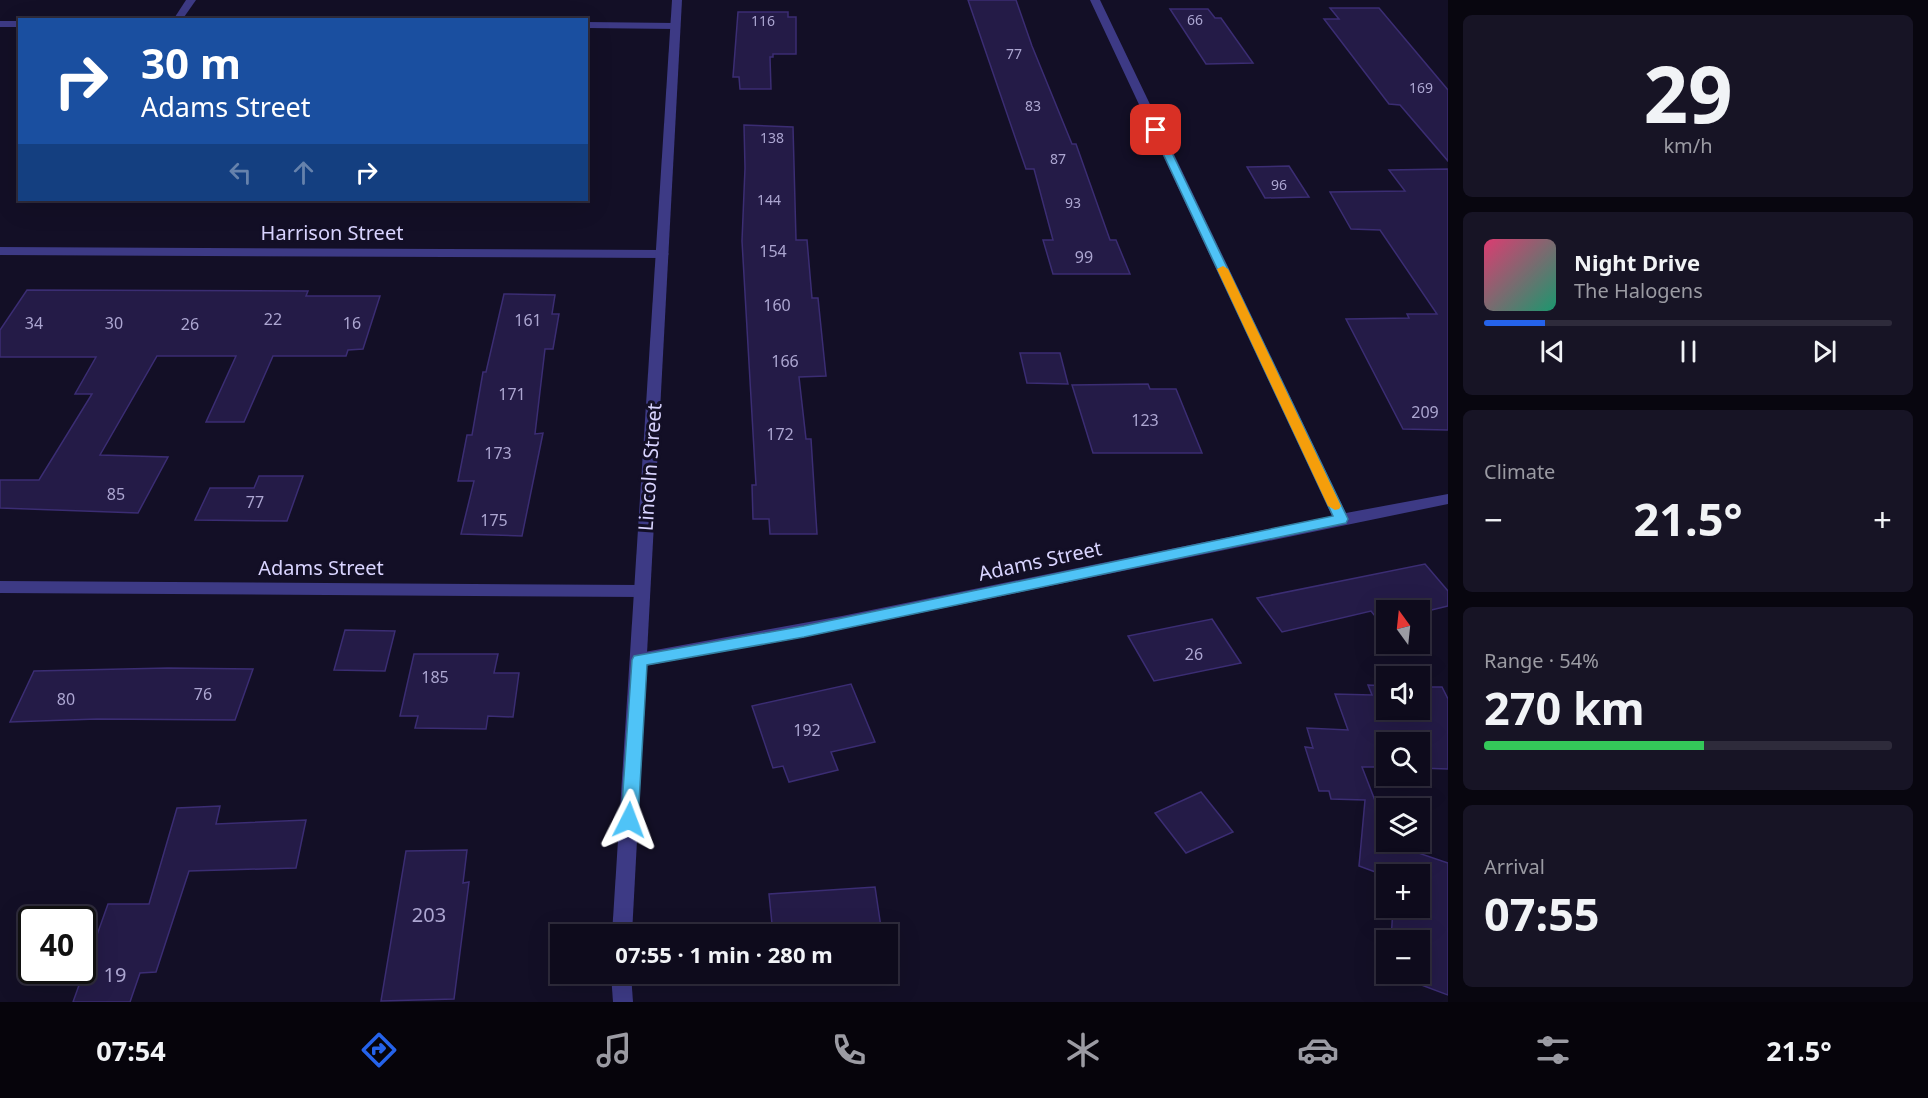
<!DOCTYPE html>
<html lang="en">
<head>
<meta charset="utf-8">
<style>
  body { margin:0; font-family:"Noto Sans",sans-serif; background:#171425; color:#f1f3f6; height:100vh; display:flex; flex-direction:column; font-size:22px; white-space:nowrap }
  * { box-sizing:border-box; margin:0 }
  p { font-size:20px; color:#9b9ba3 }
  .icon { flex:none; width:33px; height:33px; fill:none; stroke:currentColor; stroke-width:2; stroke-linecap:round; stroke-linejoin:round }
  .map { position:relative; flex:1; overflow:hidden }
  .details { display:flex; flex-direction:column; gap:15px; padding:15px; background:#08060f; width:480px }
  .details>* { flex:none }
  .guide { position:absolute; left:18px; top:18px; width:570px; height:183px; border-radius:0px; box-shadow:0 6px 24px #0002,0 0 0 2px #2e2b3b; background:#1a4fa0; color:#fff; overflow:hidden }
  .needle { width:39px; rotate:345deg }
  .controls { position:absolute; left:1376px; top:600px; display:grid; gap:12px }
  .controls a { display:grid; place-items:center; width:54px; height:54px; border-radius:0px; background:#0e0b1c; box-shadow:0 6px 24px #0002,0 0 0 2px #2e2b3b; font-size:30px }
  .speed { position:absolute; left:18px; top:906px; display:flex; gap:12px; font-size:30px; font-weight:700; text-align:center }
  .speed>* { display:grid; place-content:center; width:78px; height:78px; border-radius:50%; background:#0e0b1c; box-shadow:0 6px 24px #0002,0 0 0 2px #2e2b3b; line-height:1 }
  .speed .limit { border:3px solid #111; border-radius:9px; background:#fff; color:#111 }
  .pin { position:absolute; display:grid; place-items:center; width:51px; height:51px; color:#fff; margin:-26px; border-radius:12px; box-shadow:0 3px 9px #0006 }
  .me { position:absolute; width:66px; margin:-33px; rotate:3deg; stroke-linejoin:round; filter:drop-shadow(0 0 4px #0008) }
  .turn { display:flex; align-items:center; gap:21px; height:126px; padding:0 24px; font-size:27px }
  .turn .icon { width:78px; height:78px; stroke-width:2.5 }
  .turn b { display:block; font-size:42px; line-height:51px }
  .lanes { display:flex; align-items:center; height:57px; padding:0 24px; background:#0003; justify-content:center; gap:30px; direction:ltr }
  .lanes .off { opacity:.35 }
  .big { font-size:45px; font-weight:700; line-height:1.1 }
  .details .widget { flex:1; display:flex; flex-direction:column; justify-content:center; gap:9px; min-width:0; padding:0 21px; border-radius:9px; background:#171425 }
  .details .dial { align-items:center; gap:0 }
  .dial b { font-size:78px; line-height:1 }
  .song { display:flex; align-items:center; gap:18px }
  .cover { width:72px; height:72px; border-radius:9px; background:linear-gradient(135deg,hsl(340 70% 55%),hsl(160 70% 35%)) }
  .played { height:6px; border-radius:3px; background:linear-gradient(90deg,#2563eb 15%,#2e2b3b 15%) }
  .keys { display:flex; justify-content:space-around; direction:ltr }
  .heat { display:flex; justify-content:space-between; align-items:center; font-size:33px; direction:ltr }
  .charge { height:9px; border-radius:4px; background:linear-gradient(90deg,#34c759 54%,#2e2b3b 0) }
  .trip { position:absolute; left:550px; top:924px; width:348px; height:60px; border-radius:0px; background:#0e0b1c; box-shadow:0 6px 24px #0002,0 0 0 2px #2e2b3b; font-weight:700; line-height:60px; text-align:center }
  .menu { display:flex; height:96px; justify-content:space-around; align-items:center; background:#06040b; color:#9b9ba3 }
  .menu .icon { width:42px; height:42px }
  .menu .active { color:#2563eb }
  .menu b { font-size:27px; color:#f1f3f6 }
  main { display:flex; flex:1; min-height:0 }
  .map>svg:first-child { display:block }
  .building { fill:#241b47; stroke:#3b2d73; stroke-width:1.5 }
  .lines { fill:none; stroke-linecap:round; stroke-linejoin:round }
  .minor { fill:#3d3a85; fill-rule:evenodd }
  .tertiary { fill:#3d3a85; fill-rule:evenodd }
  .route { fill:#4fc3f7; stroke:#337fa1; stroke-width:1.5 }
  .slow { fill:#f59e0b }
  .labels { text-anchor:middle; stroke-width:6; stroke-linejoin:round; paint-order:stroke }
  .far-number-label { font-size:14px; fill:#aca6d1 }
  .number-label { font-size:16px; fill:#aca6d1 }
  .street-label { font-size:20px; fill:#d9d4ff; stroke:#130f26 }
  .near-number-label { font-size:20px; fill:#aca6d1 }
</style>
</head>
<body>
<main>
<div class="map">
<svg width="1448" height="1002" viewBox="0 0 1448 1002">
  <rect width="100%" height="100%" fill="#130f26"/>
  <!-- building -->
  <g class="building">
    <path d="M 968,0 L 1016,0 L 1032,46 L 1072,144 L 1076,144 L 1110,240 L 1116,240 L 1130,274 L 1053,274 L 1043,240 L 1053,240 L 1034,169 L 1026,169 Z"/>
    <path d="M 1330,8 L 1379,8 L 1448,90 L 1448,161 L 1400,105 L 1389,104 L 1324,19 L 1339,19 Z"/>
    <path d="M 1170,9 L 1208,9 L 1215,18 L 1221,18 L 1253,63 L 1206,64 Z"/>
    <path d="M 738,12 L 788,12 L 788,17 L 796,17 L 796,54 L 773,54 L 773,57 L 770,57 L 771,89 L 740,89 L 739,77 L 733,77 Z"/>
    <path d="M 744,125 L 793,127 L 796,240 L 807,240 L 812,298 L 818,298 L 826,376 L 799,377 L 806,439 L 811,439 L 817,534 L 770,534 L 769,519 L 753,519 L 752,485 L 756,485 L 742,241 L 745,168 Z"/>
    <path d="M 1289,166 L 1309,197 L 1265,198 L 1247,167 Z"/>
    <path d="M 1448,169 L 1448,430 L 1403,429 L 1346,319 L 1409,318 L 1407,314 L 1437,314 L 1380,230 L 1351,229 L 1330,192 L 1405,191 L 1389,170 Z"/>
    <path d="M 27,290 L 308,291 L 306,296 L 380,296 L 363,349 L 348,350 L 346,356 L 273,356 L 244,422 L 206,422 L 236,356 L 157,356 L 100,455 L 168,457 L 138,513 L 0,508 L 0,480 L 39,480 L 92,394 L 75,394 L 96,357 L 0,357 L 0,330 Z"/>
    <path d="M 504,294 L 555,295 L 552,314 L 559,314 L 553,349 L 545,349 L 535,434 L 543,433 L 522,536 L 461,534 L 474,481 L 458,481 L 467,435 L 472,435 L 483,372 L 486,372 Z"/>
    <path d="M 1020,353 L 1060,353 L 1068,384 L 1027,383 Z"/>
    <path d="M 1148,384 L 1150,389 L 1176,389 L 1202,453 L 1093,453 L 1072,385 Z"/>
    <path d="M 259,476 L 303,476 L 287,521 L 195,520 L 210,488 L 254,488 Z"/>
    <path d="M 1425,564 L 1448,591 L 1448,606 L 1419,613 L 1419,610 L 1386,610 L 1386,620 L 1379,621 L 1371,611 L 1282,632 L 1257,598 Z"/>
    <path d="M 1212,619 L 1241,663 L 1154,681 L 1128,636 Z"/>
    <path d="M 345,630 L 395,631 L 385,671 L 334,670 Z"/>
    <path d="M 414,654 L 498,654 L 494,673 L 519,673 L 513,717 L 488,716 L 486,729 L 415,728 L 418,716 L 400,716 Z"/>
    <path d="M 168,668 L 253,669 L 235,720 L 97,719 L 10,722 L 34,671 Z"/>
    <path d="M 851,684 L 875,742 L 831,752 L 838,770 L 789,782 L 783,766 L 773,768 L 752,706 Z"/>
    <path d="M 1368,685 L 1386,686 L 1386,710 L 1419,710 L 1419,687 L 1442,687 L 1448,699 L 1448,769 L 1419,768 L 1419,742 L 1386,742 L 1386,767 L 1362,767 L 1386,829 L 1386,842 L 1448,863 L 1448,995 L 1392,974 L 1419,974 L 1419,940 L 1391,940 L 1393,908 L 1419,908 L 1419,874 L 1386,876 L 1359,866 L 1365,800 L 1331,799 L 1329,791 L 1319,791 L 1305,747 L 1313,748 L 1307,728 L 1348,730 L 1335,694 L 1372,695 Z"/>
    <path d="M 1201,792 L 1233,832 L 1186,853 L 1155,813 Z"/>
    <path d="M 220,806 L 216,824 L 306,820 L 296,868 L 189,871 L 156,972 L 140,973 L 130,1002 L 73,1002 L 108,904 L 149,904 L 177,808 Z"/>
    <path d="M 467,850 L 463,883 L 469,882 L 454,999 L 381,1001 L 406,851 Z"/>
    <path d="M 875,887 L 882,934 L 773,934 L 769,894 Z"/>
  </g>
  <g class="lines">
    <!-- minor -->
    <g class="minor">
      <path d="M 186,0 L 196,0 L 182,20 L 173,20 Z"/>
      <path d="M 1090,0 L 1100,0 L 1346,513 L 1448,494 L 1448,504 L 842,629 L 639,667 L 633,665 L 631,660 L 633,655 L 639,653 L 842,616 L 1332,516 Z"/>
      <rect x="0" y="21" width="20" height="6"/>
      <path d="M 586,22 L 675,23 L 680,26 L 675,29 L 586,28 Z"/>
      <path d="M 0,247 L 663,250 L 669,254 L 663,258 L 0,255 Z"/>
      <path d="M 0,581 L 642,585 L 648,587 L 650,591 L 648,595 L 642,597 L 0,593 Z"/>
    </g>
    <!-- tertiary -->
    <g class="tertiary">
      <path d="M 672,0 L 682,0 L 632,934 L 612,934 Z"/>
      <path d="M 611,974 L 631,974 L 633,1002 L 613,1002 Z"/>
    </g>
  </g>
  <!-- route -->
  <path class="route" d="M 1156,127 L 1161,130 L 1348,519 L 1346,523 L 804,637 L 647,665 L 638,820 L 635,826 L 629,828 L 623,826 L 621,820 L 632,660 L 634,656 L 804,626 L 1333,516 L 1152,130 Z"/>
  <!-- slow -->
  <path class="slow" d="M 1223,266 L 1228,269 L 1341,506 L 1339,509 L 1335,510 L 1328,506 L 1217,269 Z"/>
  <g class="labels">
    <!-- far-number labels -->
    <g class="far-number-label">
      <text x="1195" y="25">66</text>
      <text x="763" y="26">116</text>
      <text x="1014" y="59">77</text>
      <text x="1421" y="93">169</text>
      <text x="1033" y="111">83</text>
      <text x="772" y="143">138</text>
      <text x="1058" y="164">87</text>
      <text x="1279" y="190">96</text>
      <text x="769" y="205">144</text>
      <text x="1073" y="208">93</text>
    </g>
    <!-- number labels -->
    <g class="number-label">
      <text x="773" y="257">154</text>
      <text x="1084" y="263">99</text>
      <text x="777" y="311">160</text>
      <text x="273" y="325">22</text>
      <text x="528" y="326">161</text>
      <text x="34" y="329">34</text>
      <text x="114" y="329">30</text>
      <text x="352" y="329">16</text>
      <text x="190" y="330">26</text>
      <text x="785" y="367">166</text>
      <text x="512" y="400">171</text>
      <text x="1425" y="418">209</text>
      <text x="1145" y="426">123</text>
      <text x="780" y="440">172</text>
      <text x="498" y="459">173</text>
      <text x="116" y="500">85</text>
      <text x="255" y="508">77</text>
      <text x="494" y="526">175</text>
      <text x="1194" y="660">26</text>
      <text x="435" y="683">185</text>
      <text x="203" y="700">76</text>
      <text x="66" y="705">80</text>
      <text x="807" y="736">192</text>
    </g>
    <!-- street labels -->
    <g class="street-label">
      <text x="332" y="240">Harrison Street</text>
      <text transform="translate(650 467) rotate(-86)" y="7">Lincoln Street</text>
      <text transform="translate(1040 561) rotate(-12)" y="7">Adams Street</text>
      <text x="321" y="575">Adams Street</text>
    </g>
    <!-- near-number labels -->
    <g class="near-number-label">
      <text x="429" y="922">203</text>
      <text x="115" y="982">19</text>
    </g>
  </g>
</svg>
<div class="controls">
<a><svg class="needle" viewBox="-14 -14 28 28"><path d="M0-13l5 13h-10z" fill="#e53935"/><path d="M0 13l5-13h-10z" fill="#9b9ba3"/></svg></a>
<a><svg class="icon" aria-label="sound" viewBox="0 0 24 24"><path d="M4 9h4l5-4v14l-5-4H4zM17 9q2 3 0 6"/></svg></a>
<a><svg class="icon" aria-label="search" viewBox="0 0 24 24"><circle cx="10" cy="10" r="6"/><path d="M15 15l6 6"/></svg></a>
<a><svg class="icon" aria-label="layers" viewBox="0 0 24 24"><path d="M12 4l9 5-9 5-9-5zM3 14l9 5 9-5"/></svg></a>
<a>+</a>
<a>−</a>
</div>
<div class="speed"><div class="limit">40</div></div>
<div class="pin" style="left:1156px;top:130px;background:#d93025"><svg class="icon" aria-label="arrive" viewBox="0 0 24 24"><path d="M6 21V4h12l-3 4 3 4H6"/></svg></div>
<svg class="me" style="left:629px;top:820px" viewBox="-20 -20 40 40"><path d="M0-17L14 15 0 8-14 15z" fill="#4fc3f7" stroke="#fff" stroke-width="4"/></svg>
<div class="trip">07:55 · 1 min · 280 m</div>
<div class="guide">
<div class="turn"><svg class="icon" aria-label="right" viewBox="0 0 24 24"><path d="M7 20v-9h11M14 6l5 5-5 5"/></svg><div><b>30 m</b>Adams Street</div></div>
<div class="lanes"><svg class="icon off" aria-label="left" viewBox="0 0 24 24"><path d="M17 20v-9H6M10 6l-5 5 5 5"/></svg><svg class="icon off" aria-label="ahead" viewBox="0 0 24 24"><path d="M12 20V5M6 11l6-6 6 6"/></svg><svg class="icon" aria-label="right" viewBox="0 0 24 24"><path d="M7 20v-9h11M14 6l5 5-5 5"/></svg></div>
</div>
</div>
<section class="details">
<div class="widget dial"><b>29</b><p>km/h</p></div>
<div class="widget">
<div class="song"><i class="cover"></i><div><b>Night Drive</b><p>The Halogens</p></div></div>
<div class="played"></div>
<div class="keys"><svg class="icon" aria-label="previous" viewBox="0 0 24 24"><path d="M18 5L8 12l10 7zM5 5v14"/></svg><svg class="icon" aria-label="pause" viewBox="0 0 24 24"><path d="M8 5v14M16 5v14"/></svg><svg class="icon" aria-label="next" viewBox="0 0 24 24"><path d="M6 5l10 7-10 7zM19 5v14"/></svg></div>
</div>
<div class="widget"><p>Climate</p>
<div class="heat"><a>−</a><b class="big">21.5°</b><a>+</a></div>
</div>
<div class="widget"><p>Range · 54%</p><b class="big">270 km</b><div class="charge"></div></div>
<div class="widget"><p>Arrival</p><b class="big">07:55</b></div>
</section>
</main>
<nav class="menu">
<b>07:54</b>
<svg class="icon active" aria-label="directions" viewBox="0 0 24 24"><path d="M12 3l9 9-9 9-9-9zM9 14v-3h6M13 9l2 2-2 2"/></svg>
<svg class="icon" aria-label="music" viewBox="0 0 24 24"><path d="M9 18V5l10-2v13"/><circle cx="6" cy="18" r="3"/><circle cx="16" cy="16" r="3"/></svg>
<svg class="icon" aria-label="phone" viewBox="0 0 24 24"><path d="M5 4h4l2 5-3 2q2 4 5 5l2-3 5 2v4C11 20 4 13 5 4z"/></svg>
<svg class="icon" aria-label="climate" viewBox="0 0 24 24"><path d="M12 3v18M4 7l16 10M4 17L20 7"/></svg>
<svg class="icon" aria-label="car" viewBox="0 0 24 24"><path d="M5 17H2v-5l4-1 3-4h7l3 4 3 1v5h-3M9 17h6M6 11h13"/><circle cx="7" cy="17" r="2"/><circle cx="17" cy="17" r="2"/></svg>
<svg class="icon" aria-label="filters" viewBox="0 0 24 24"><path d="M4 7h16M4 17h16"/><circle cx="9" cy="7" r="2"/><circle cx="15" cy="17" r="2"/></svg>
<b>21.5°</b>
</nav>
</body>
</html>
